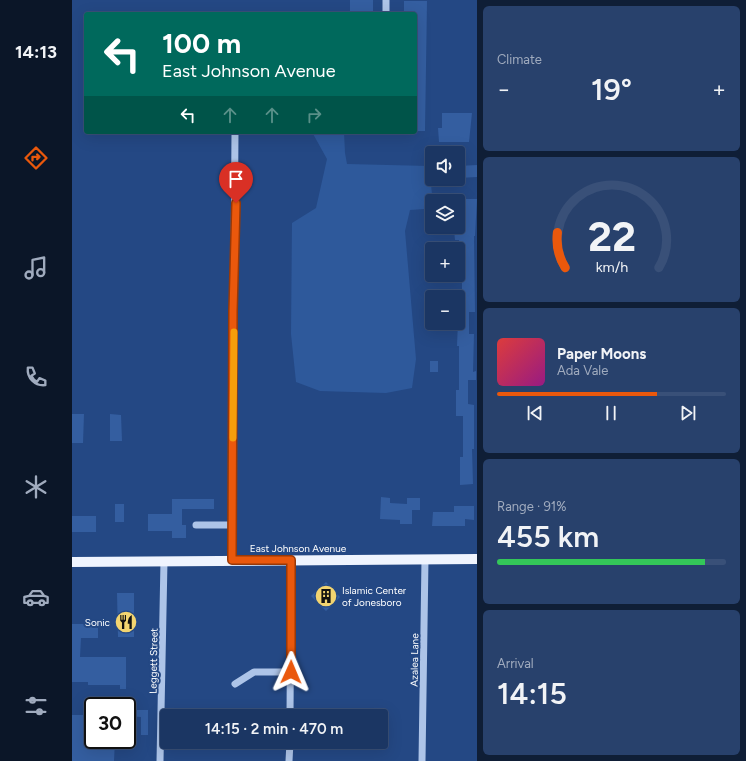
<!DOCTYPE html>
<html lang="en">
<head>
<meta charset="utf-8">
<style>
  body { margin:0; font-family:Figtree,sans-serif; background:#28416c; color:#f1f3f6; height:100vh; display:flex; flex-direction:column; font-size:15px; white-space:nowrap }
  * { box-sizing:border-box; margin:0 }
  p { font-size:13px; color:#a0abbe }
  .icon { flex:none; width:22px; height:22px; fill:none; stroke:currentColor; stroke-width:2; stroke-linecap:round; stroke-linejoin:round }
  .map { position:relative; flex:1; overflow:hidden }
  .sheet { display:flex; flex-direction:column; gap:6px; padding:6px; background:#0f1e36; width:269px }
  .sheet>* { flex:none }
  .guide { position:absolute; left:12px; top:12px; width:333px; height:122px; border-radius:4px; box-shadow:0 4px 16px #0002,0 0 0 1px #395078; background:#00695c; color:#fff; overflow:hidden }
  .fabs { position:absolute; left:353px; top:146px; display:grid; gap:8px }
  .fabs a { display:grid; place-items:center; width:40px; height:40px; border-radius:4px; background:#1b3663; box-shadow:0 4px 16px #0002,0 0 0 1px #395078; font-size:20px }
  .speed { position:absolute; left:12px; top:697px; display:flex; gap:8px; font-size:20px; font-weight:700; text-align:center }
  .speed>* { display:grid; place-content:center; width:52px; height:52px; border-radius:50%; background:#1b3663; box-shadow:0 4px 16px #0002,0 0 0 1px #395078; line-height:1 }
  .speed .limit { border:2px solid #111; border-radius:6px; background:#fff; color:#111 }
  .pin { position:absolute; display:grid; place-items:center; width:34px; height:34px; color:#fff; margin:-41px -17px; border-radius:50% 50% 50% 0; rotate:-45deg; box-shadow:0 0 4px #0007 }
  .pin .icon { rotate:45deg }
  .me { position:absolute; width:44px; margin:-22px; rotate:1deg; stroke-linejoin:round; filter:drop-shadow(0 0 3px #0008) }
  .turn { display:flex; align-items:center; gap:14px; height:84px; padding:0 12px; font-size:18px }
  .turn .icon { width:52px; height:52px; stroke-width:2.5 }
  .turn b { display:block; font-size:28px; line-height:34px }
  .lanes { display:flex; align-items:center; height:38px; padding:0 12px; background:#0003; justify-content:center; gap:20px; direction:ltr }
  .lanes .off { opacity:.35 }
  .big { font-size:30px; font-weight:600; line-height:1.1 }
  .sheet .card { flex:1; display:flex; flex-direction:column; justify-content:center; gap:6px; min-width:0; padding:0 14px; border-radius:6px; background:#28416c }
  .sheet .dial { align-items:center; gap:0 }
  .dial svg { height:104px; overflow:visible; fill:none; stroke:#395078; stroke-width:7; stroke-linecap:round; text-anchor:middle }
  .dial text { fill:#f1f3f6; stroke:none }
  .song { display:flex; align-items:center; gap:12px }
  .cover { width:48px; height:48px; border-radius:6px; background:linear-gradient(135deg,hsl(0 70% 55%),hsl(310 70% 35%)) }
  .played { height:4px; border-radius:2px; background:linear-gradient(90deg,#ea580c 70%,#395078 70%) }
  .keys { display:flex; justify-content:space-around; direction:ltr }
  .heat { display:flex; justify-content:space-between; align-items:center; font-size:22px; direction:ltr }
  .charge { height:6px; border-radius:3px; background:linear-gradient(90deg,#34c759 91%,#395078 0) }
  .trip { position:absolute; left:88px; top:709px; width:228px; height:40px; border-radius:4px; background:#1b3663; box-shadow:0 4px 16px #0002,0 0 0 1px #395078; font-weight:600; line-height:40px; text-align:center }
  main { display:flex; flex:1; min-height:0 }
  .dock { display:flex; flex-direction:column; width:72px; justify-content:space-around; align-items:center; background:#0b1628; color:#a0abbe }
  .dock .icon { width:28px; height:28px }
  .dock .on { color:#ea580c }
  .dock b { font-size:18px; color:#f1f3f6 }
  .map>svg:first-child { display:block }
  .green { fill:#2e599b }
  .building { fill:#345ea0 }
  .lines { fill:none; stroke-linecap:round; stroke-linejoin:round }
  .minor { stroke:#adc4e8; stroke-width:7 }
  .major { stroke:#eff4fe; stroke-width:10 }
  .route-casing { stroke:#983908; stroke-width:10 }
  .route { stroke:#ea580c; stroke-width:7 }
  .slow { stroke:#f59e0b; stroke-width:7 }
  .labels { text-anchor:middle; stroke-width:4; stroke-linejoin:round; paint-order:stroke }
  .street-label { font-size:10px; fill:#fff; stroke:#244884 }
  .poi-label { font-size:10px; fill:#fff; stroke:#244884; text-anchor:start }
</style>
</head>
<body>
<main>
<nav class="dock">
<b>14:13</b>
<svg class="icon on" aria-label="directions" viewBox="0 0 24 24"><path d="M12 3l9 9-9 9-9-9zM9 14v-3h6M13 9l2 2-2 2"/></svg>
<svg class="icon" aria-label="music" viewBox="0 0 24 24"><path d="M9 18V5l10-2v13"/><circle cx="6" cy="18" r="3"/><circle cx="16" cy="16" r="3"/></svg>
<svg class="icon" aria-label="phone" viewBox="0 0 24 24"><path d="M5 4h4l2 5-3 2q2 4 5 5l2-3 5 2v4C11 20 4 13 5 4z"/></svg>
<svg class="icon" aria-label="climate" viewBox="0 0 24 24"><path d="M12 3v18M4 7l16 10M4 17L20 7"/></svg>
<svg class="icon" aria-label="car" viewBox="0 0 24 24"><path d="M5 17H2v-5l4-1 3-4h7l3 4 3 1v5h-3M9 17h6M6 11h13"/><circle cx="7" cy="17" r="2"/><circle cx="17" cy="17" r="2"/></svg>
<svg class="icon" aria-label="filters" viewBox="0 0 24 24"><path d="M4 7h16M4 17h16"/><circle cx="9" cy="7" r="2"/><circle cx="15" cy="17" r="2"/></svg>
</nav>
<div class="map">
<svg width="405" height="761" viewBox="0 0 405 761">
  <rect width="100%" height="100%" fill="#244884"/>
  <!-- green -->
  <path class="green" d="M 240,132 L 272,132 L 273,153 L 275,164 L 357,166 L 360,194 L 352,209 L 338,210 L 333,231 L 344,359 L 340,388 L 314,393 L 248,391 L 224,382 L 219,334 L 220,223 L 244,208 L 255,159 Z"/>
  <!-- building -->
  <g class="building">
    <rect x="278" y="0" width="23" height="14"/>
    <path d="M 332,1 L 355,1 L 353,131 L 343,131 L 343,14 L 332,14 Z"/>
    <path d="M 370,113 L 400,113 L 397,142 L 367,142 L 366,128 L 370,128 Z"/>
    <path d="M 405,165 L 405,177 L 386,178 L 386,166 Z"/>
    <path d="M 386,199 L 405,199 L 403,236 L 402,236 L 403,312 L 397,312 L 397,334 L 402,334 L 401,372 L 404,371 L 404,380 L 396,380 L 396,404 L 402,405 L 402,449 L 400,449 L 401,484 L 388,485 L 388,457 L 391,457 L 391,416 L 384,416 L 384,390 L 387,390 L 387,346 L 385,346 L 386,321 L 390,321 L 390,276 L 387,276 L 387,240 L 383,240 L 382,230 L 391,230 L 391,210 L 386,210 Z"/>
    <rect x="358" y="361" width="8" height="11"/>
    <path d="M 0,414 L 12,414 L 11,443 L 0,443 Z"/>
    <path d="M 38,414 L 49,415 L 50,441 L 38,441 Z"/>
    <path d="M 309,497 L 318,498 L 318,503 L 335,504 L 335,498 L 348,498 L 348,510 L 340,510 L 340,524 L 328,524 L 328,520 L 308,519 Z"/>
    <path d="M 100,499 L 142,499 L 142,509 L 110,509 L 110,525 L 114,525 L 114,538 L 100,538 L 100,531 L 76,531 L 76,514 L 100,514 Z"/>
    <rect x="43" y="504" width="9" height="18"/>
    <path d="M 382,506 L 402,506 L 402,520 L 393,519 L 393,526 L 360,526 L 361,512 L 382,512 Z"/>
    <rect x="0" y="516" width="24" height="16"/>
    <path d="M 254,582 L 268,597 L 254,611 L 239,596 Z"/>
    <path d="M 45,593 L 62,593 L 62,637 L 46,637 Z"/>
    <path d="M 0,624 L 26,624 L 26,638 L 9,638 L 8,657 L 54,657 L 54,689 L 48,689 L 48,685 L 16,685 L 16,682 L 0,682 Z"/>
    <path d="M 55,710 L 76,710 L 76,735 L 69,735 L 69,717 L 55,716 Z"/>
    <path d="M 0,715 L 16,715 L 16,723 L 14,723 L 13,739 L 43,740 L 42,761 L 0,761 Z"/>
  </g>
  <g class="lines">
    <!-- minor -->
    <g class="minor">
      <path d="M 314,14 L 314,0"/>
      <path d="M 124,525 L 159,525"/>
      <path d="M 160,560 L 163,132"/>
      <path d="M 163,684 L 182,672 L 219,672"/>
      <path d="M 218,716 L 219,560"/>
      <path d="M 88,761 L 92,561"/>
      <path d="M 217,761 L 218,742"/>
      <path d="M 350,761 L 353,559"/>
    </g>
    <!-- major -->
    <path class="major" d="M 0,562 L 405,559"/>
  </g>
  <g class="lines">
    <!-- route casing -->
    <g class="route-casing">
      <path id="route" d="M 164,203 L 161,311 L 160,560 L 219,560 L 219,672"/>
    </g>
    <!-- route -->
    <use href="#route" class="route"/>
    <!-- slow -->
    <path class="slow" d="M 161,438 L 162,332"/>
  </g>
  <!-- icons -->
  <defs>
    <g id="building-disc" transform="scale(1.15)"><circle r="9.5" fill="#f2d470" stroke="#244884"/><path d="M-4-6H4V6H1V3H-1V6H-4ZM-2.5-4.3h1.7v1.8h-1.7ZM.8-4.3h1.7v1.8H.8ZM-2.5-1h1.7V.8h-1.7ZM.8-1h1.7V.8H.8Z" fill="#111"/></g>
    <g id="restaurant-disc" transform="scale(1.15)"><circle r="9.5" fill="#f2d470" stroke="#244884"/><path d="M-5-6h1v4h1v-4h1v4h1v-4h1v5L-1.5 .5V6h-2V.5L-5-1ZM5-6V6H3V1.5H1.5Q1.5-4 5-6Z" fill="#111"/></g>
  </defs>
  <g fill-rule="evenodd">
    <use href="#building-disc" x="254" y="596"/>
    <use href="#restaurant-disc" x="54" y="622"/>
  </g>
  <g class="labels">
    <!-- street labels -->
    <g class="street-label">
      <text x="226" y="552">East Johnson Avenue</text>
      <text transform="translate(342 660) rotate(-89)" y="4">Azalea Lane</text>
      <text transform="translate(81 661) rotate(-89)" y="4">Leggett Street</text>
    </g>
    <!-- poi labels -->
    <g class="poi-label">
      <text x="270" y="594">Islamic Center<tspan x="270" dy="12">of Jonesboro</tspan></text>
      <text x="38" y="626" text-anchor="end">Sonic</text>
    </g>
  </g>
</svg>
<div class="fabs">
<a><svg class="icon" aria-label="sound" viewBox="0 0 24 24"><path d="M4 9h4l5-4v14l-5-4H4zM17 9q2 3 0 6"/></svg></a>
<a><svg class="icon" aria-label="layers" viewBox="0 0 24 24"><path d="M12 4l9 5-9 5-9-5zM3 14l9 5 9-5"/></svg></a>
<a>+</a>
<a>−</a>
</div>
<div class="speed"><div class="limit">30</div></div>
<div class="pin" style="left:164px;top:203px;background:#d93025"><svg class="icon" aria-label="arrive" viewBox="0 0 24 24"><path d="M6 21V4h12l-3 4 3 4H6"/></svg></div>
<svg class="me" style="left:219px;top:672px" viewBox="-20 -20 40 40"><path d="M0-17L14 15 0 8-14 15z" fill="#ea580c" stroke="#fff" stroke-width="4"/></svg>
<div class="trip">14:15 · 2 min · 470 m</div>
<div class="guide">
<div class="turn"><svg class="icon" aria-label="left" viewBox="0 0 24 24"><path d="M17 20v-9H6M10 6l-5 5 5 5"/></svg><div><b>100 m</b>East Johnson Avenue</div></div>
<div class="lanes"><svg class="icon" aria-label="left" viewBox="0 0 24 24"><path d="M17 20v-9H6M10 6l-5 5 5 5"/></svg><svg class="icon off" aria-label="ahead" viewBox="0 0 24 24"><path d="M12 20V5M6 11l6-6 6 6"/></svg><svg class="icon off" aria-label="ahead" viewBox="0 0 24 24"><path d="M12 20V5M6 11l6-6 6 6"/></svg><svg class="icon off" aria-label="right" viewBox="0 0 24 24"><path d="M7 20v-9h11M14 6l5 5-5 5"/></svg></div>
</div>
</div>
<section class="sheet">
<div class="card"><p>Climate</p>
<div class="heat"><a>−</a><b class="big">19°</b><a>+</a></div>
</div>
<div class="card dial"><svg viewBox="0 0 100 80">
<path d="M14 69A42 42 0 1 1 86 69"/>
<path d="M14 69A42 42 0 0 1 8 42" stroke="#ea580c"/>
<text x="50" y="56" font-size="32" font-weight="700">22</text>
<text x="50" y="72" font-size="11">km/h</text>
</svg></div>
<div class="card">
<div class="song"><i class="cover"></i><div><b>Paper Moons</b><p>Ada Vale</p></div></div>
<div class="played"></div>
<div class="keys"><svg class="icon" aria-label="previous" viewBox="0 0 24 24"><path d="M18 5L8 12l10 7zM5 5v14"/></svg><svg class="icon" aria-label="pause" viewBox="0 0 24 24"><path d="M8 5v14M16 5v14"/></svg><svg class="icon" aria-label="next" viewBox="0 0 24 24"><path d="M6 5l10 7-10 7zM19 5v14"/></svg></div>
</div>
<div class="card"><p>Range · 91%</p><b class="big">455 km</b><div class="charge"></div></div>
<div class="card"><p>Arrival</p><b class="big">14:15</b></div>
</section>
</main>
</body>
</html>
